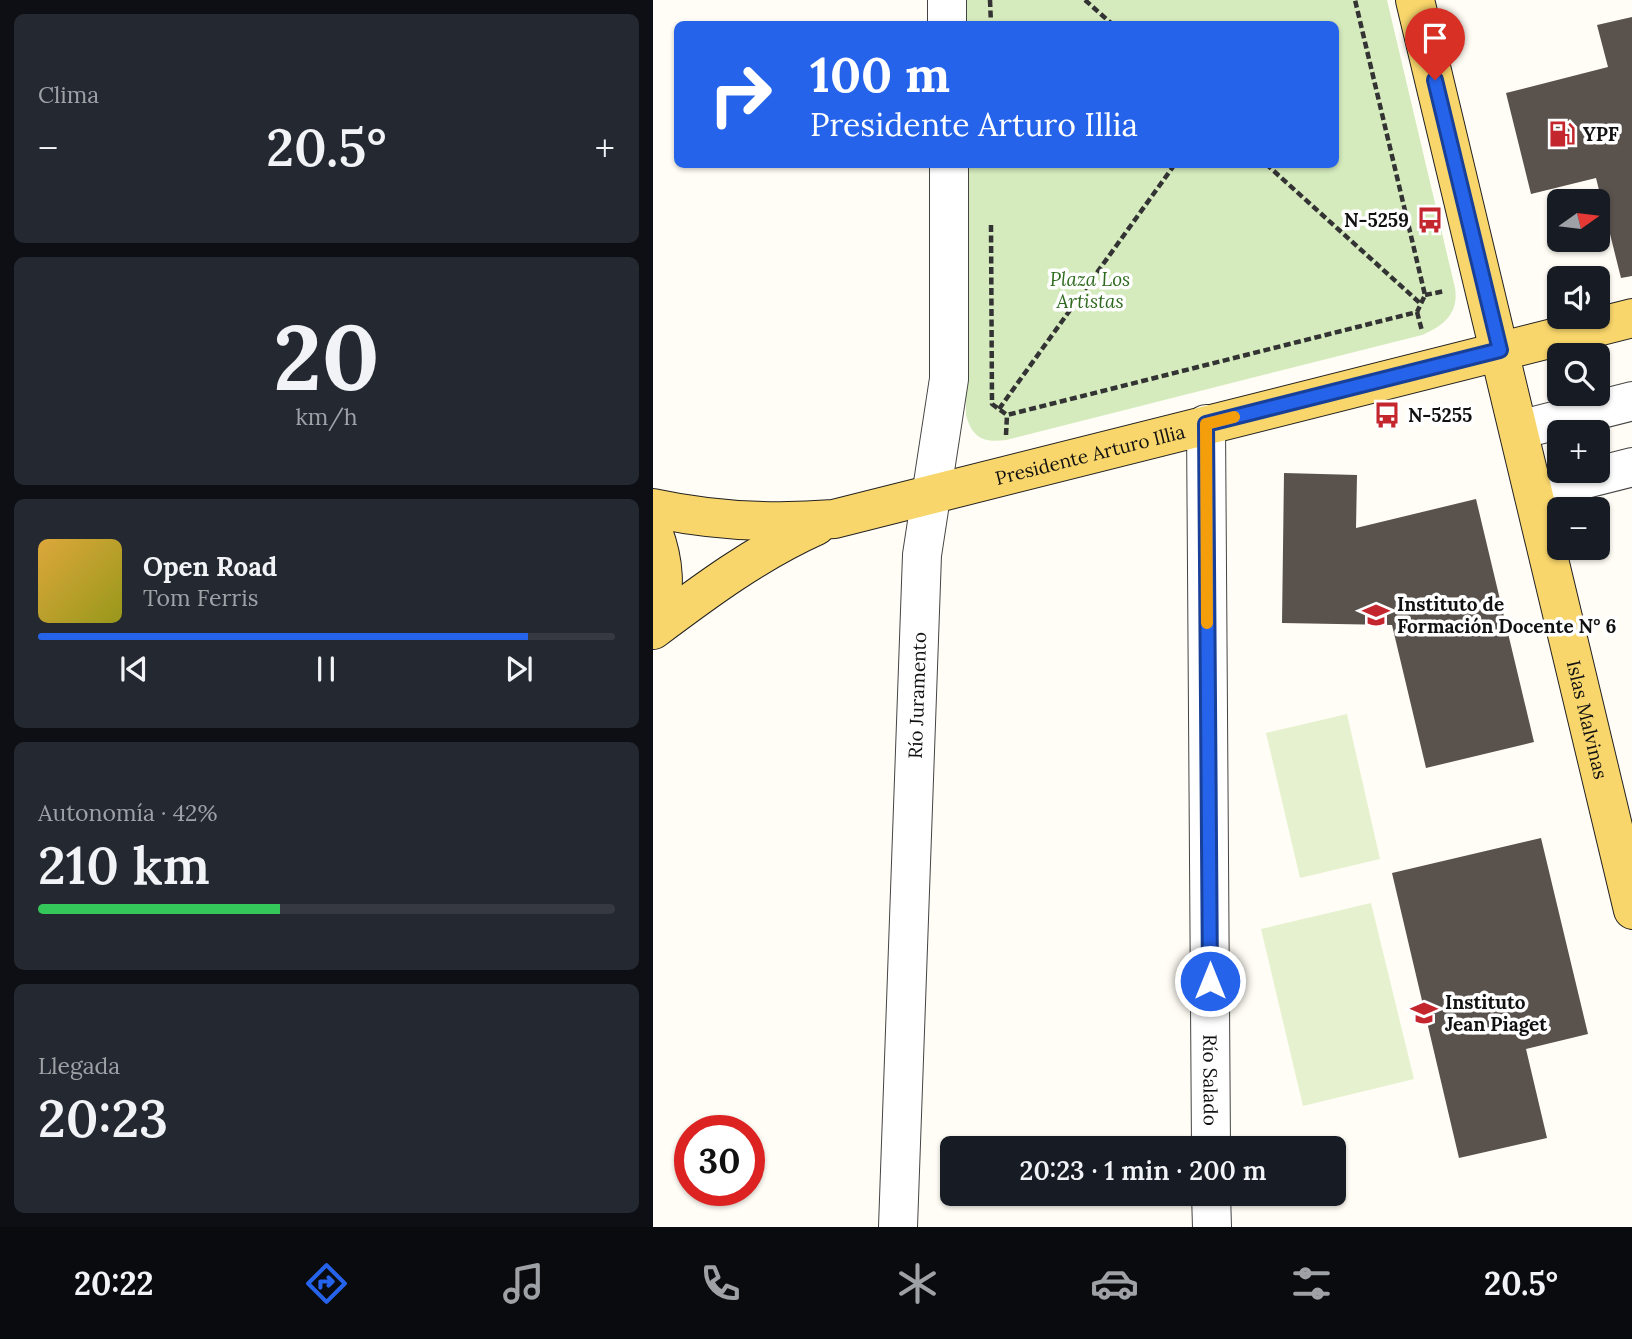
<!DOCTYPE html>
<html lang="es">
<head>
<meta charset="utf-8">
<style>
  body { margin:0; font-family:Lora,serif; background:#242831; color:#f1f3f6; height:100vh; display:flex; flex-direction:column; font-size:26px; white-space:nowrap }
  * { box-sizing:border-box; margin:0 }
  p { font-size:23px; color:#9ea1a6 }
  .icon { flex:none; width:38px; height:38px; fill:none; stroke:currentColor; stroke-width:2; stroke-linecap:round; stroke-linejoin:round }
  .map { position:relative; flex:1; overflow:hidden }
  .details { display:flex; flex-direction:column; gap:14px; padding:14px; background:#0d0f14; width:653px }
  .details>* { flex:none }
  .hud { position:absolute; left:21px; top:21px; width:665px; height:147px; border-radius:10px; box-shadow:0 2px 5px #0004; background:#2563eb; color:#fff; overflow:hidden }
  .needle { width:46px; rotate:76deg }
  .fabs { position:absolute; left:894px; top:189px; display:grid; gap:14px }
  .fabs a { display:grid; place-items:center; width:63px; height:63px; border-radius:10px; background:#171b24; box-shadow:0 2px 5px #0004; font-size:35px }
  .speed { position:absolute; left:21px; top:1115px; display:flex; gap:14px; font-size:35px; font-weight:700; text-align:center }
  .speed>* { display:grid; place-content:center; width:91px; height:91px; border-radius:50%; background:#171b24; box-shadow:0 2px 5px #0004; line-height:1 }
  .speed .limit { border:10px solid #d22; background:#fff; color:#111 }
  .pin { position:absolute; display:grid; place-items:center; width:60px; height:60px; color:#fff; margin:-72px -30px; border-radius:50% 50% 50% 0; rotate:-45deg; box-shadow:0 0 7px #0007 }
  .pin .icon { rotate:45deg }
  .me { position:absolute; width:77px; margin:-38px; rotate:0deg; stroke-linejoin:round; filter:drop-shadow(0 0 5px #0008) }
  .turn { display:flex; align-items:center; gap:24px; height:147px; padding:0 21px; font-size:32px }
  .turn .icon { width:91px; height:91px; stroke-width:2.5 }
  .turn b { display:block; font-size:49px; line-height:60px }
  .big { font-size:52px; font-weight:600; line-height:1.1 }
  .details .tile { flex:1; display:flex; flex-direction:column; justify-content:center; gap:10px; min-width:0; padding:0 24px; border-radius:10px; background:#242831 }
  .details .dial { align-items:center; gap:0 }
  .dial b { font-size:91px; line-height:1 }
  .song { display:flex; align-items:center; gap:21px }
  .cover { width:84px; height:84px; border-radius:10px; background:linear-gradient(135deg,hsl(40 70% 55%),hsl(60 70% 35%)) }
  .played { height:7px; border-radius:4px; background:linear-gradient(90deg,#2563eb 85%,#363941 85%) }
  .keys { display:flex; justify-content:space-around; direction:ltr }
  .heat { display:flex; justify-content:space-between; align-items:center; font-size:38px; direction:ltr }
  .charge { height:10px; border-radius:5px; background:linear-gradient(90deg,#34c759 42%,#363941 0) }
  .trip { position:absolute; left:287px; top:1136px; width:406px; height:70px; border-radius:10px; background:#171b24; box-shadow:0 2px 5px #0004; font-weight:600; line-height:70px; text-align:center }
  .tab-bar { display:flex; height:112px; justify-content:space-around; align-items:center; background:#090b0e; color:#9ea1a6 }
  .tab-bar .icon { width:49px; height:49px }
  .tab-bar .on { color:#2563eb }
  .tab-bar b { font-size:32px; color:#f1f3f6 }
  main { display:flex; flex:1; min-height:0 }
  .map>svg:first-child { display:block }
  .green { fill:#d5ebbd }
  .pitch { fill:#e6f2cf }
  .building { fill:#5a524d }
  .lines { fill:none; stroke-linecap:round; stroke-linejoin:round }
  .minor-casing { stroke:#444; stroke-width:40 }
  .major-casing { stroke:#222; stroke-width:40 }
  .path { stroke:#333; stroke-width:4.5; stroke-dasharray:7 3.5; stroke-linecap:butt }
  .minor { stroke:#fff; stroke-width:38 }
  .major { stroke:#f9d66b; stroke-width:38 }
  .route-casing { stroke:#184099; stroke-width:18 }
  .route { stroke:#2563eb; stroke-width:12 }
  .slow { stroke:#f59e0b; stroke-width:12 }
  .labels { text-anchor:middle; stroke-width:7; stroke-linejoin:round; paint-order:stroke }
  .poi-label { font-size:19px; font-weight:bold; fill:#111; stroke:#fff; text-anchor:start }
  .park-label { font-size:19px; font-style:italic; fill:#2f6b1f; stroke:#fff }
  .street-label { font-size:19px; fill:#111; stroke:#fff }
</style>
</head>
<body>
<main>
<section class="details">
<div class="tile"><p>Clima</p>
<div class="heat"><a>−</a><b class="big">20.5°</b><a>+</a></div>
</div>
<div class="tile dial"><b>20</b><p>km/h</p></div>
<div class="tile">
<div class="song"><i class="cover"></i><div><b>Open Road</b><p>Tom Ferris</p></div></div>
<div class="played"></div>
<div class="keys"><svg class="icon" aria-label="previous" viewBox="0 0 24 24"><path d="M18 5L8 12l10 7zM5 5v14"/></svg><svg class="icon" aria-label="pause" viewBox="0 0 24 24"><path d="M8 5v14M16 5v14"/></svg><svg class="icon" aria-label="next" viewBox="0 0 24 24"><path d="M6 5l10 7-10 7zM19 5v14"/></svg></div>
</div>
<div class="tile"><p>Autonomía · 42%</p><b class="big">210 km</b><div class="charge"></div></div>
<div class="tile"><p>Llegada</p><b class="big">20:23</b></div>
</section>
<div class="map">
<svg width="980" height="1227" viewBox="0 0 980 1227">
  <rect width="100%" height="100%" fill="#fffdf5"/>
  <!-- green -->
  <path class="green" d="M 308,0 L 734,0 L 802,288 C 806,313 791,326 769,335 L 353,440 C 331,443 319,438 313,415 L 310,165 L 682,164 L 682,24 L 309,24 Z"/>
  <!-- pitch -->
  <g class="pitch">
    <path d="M 694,714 L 727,859 L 647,878 L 613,733 Z"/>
    <path d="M 718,903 L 761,1079 L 650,1106 L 608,929 Z"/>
  </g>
  <!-- building -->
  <g class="building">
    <path d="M 979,17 L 979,276 L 968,278 L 943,178 L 878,194 L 853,93 L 955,67 L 944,25 Z"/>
    <path d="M 631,473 L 704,475 L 703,528 L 823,499 L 881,742 L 773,768 L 739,625 L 629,623 Z"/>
    <path d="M 888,838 L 935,1034 L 873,1049 L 894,1138 L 806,1158 L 739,873 Z"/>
    <path d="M 673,1136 L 676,1148 L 625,1148 Z"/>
  </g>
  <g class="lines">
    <!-- minor casing -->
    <g class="minor-casing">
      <g id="minor">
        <path d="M 294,0 L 294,24"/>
        <path id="s1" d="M 553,424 L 558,1148"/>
        <path d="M 866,430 L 980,401"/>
        <path d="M 881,492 L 980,467"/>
        <path d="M 558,1194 L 559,1227"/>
        <path id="s2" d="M 245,1227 L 269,555 L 296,379 L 296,164"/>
      </g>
    </g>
    <!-- major casing -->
    <g class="major-casing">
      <g id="major">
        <path id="s3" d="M 762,0 L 980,910"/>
        <path id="s4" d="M 0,508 C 60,521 119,524 181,519 L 980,318"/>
        <path d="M 0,531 C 10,558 16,593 0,619"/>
        <path d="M 0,630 C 52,591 103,553 163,526"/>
      </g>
    </g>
    <!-- path -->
    <g class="path">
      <path d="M 337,0 L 338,24"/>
      <path d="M 432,0 L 459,24"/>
      <path d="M 613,164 L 768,304"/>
      <path d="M 338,225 L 339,404 L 354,415 L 764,312 L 772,295 L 702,0"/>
      <path d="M 772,295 L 792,291"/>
      <path d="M 764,312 L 769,331"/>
      <path d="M 346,409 L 522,164"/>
      <path d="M 353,435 L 354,415"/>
    </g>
    <!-- minor -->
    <use href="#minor" class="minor"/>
    <!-- major -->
    <use href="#major" class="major"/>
  </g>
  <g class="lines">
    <!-- route casing -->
    <g class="route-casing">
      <path id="route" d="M 557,981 L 553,424 L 847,350 L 782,80"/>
    </g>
    <!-- route -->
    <use href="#route" class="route"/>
    <!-- slow -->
    <path class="slow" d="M 554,623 L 553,424 L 581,417"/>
  </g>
  <!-- icons -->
  <defs>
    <g id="fuel-bare" transform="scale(2.1)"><path d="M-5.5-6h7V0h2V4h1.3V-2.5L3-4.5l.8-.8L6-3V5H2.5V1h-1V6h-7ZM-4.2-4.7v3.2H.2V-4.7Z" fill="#c4262e" stroke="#fff" stroke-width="2.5" paint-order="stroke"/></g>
    <g id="bus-bare" transform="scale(2.1)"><path d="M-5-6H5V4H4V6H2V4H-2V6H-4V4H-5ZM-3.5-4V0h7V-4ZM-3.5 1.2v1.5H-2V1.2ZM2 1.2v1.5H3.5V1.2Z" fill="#c4262e" stroke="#fff" stroke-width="2.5" paint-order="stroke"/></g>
    <g id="university-bare" transform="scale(2.1)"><path d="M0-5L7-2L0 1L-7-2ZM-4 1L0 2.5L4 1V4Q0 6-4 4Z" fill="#c4262e" stroke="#fff" stroke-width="2.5" paint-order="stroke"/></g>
    <g id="school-bare" transform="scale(2.1)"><path d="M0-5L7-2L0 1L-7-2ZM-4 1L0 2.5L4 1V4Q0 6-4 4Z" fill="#c4262e" stroke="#fff" stroke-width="2.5" paint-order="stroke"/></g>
  </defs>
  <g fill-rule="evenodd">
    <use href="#fuel-bare" x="909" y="134"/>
    <use href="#bus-bare" x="777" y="220"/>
    <use href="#bus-bare" x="734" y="415"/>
    <use href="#university-bare" x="723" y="615"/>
    <use href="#school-bare" x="771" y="1013"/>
  </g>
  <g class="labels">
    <!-- poi labels -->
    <g class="poi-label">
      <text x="930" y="141">YPF</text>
      <text x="756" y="227" text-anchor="end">N-5259</text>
      <text x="755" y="422">N-5255</text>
      <text x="744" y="611">Instituto de<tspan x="744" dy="22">Formación Docente N° 6</tspan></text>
      <text x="792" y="1009">Instituto<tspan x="792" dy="22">Jean Piaget</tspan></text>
    </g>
    <!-- park labels -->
    <g class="park-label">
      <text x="437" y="286">Plaza Los<tspan x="437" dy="22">Artistas</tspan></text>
    </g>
    <!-- street labels -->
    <g class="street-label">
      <text dy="7" stroke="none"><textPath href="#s4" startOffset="446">Presidente Arturo Illia</textPath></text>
      <text dy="7" stroke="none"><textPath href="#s2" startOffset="532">Río Juramento</textPath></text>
      <text dy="7" stroke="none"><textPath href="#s3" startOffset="740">Islas Malvinas</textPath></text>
      <text dy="7" stroke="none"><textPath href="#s1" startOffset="656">Río Salado</textPath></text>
    </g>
  </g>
</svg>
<div class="fabs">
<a><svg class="needle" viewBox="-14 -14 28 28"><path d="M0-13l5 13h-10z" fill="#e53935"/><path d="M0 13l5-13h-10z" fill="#9ea1a6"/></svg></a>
<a><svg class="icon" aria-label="sound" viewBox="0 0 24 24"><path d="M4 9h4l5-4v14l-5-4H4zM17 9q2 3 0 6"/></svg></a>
<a><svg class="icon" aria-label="search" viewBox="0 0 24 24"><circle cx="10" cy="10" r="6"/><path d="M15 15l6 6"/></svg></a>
<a>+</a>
<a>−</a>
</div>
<div class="speed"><div class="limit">30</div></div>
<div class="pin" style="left:782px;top:80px;background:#d93025"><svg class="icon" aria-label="arrive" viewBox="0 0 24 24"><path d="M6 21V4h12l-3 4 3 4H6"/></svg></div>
<svg class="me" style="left:557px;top:981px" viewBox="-20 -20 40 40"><circle r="17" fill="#2563eb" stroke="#fff" stroke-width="3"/><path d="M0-11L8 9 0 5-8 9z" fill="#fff"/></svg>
<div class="trip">20:23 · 1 min · 200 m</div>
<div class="hud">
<div class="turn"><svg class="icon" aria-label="right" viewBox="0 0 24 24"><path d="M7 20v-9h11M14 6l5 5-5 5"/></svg><div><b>100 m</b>Presidente Arturo Illia</div></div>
</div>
</div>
</main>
<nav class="tab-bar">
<b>20:22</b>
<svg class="icon on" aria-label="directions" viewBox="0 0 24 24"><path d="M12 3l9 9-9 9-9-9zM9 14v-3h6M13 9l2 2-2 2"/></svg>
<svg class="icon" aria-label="music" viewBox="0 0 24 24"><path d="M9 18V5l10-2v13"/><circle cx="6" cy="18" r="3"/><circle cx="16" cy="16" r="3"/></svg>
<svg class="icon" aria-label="phone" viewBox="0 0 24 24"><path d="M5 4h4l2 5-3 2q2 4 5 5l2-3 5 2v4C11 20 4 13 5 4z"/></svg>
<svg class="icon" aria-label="climate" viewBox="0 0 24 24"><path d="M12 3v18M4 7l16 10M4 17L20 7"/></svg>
<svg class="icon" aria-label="car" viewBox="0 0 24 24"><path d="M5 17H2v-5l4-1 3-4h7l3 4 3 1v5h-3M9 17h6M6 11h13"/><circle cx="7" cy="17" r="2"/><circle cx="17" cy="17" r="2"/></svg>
<svg class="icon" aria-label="filters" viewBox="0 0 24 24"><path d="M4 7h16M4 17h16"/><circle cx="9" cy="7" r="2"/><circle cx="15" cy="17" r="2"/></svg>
<b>20.5°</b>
</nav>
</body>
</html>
